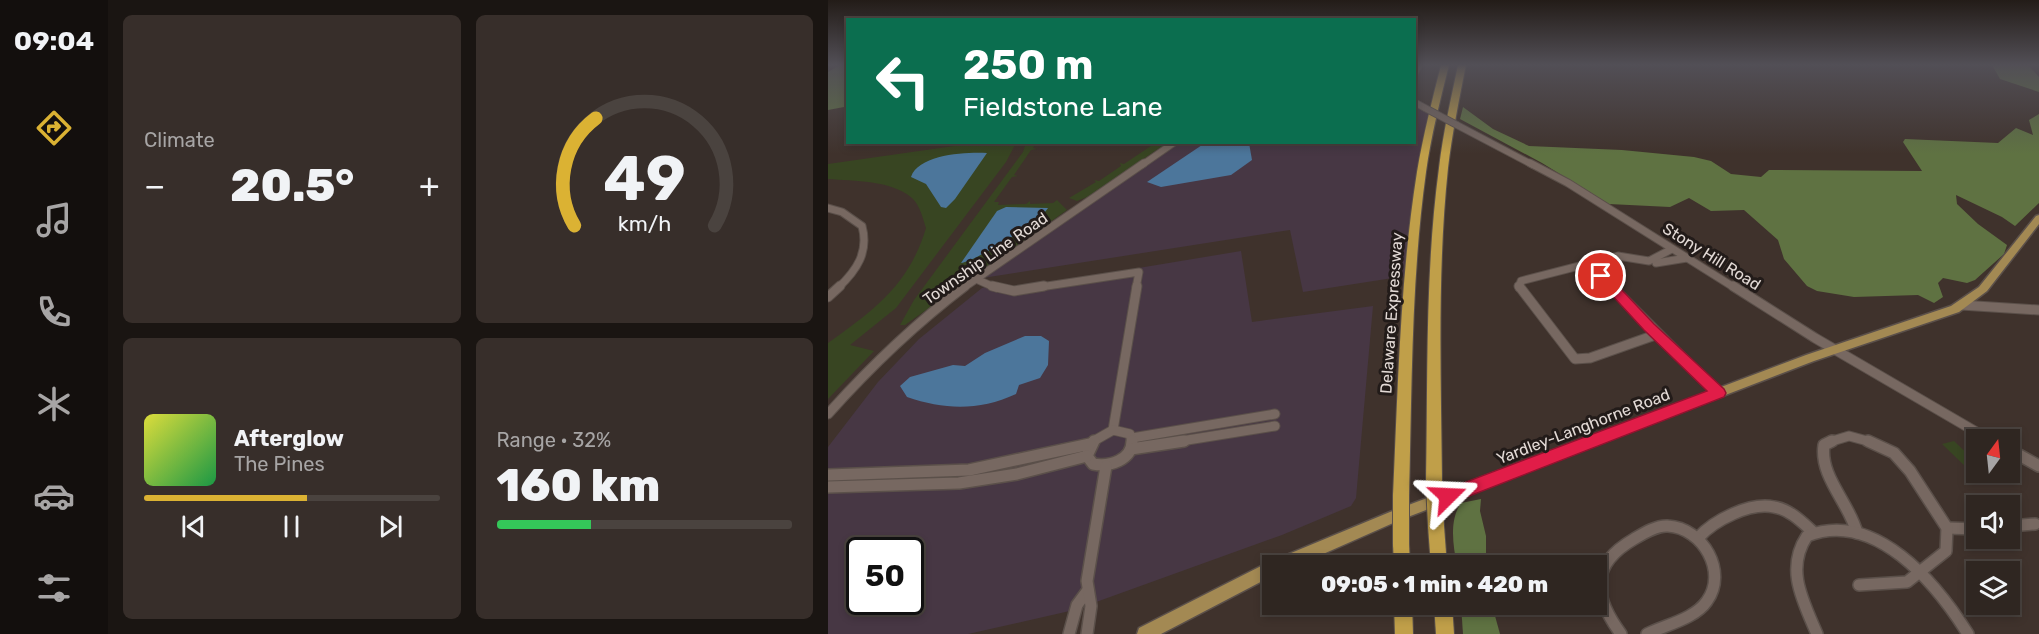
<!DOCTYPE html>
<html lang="en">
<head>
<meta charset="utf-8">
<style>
  body { margin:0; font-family:Rubik,sans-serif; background:#372e2a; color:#f1f3f6; height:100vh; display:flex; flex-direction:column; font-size:22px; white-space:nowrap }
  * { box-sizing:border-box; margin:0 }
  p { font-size:20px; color:#a7a5a5 }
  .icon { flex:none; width:33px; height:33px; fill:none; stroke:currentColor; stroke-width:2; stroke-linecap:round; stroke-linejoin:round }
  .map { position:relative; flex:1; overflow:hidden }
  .drawer { display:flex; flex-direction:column; gap:15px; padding:15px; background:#1a1512; width:720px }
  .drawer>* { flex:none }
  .guide { position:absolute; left:18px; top:18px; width:570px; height:126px; border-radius:0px; box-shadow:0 3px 9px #0003,0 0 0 2px #4a433f; background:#0b6e4f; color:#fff; overflow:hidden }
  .needle { width:39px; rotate:15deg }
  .buttons { position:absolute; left:1138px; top:429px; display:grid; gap:12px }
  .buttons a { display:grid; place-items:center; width:54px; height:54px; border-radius:0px; background:#2f2621; box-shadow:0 3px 9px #0003,0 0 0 2px #4a433f; font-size:30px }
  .speed { position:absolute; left:18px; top:537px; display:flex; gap:12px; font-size:30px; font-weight:700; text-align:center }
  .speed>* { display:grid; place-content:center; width:78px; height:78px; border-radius:50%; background:#2f2621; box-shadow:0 3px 9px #0003,0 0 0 2px #4a433f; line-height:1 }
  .speed .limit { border:3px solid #111; border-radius:9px; background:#fff; color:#111 }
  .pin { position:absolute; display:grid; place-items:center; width:51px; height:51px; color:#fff; margin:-26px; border:3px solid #fff; border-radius:50%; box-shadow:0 2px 6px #0007 }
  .me { position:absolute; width:66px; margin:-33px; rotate:69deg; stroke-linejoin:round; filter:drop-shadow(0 0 4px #0008) }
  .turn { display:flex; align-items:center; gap:21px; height:126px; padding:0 18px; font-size:27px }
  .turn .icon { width:78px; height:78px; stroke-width:2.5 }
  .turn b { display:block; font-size:42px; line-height:51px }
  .big { font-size:45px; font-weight:800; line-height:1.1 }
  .drawer .widget { flex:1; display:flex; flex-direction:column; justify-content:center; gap:9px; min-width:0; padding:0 21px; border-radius:9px; background:#372e2a }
  .drawer .dial { align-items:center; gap:0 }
  .dial svg { height:156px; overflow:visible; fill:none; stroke:#4a433f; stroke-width:7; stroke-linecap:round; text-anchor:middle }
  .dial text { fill:#f1f3f6; stroke:none }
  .song { display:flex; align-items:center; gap:18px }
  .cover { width:72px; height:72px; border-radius:9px; background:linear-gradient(135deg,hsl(60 70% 55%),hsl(140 70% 35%)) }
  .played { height:6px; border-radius:3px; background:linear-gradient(90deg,#dbb233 55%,#4a433f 55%) }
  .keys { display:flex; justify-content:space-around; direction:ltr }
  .heat { display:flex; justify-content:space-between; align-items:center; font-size:33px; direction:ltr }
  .charge { height:9px; border-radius:4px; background:linear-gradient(90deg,#34c759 32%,#4a433f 0) }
  .drawer .tiles { flex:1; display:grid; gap:15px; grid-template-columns:repeat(2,1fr) }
  .trip { position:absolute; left:434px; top:555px; width:345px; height:60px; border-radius:0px; background:#2f2621; box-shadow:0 3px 9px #0003,0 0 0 2px #4a433f; font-weight:800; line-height:60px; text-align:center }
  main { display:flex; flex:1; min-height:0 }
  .dock { display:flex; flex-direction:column; width:108px; justify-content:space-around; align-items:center; background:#130f0d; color:#a7a5a5 }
  .dock .icon { width:42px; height:42px }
  .dock .on { color:#dbb233 }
  .dock b { font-size:27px; color:#f1f3f6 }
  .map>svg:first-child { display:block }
  .commercial { fill:#473744; fill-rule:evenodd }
  .green { fill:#384522 }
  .forest { fill:#5f7242 }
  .water { fill:#4c769b }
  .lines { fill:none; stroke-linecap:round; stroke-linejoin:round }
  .minor-far3-casing { stroke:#5b504a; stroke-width:8 }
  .minor-far2-casing { stroke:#5b504a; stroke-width:9 }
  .minor-far1-casing { stroke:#5b504a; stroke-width:11 }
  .minor-casing { stroke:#5b504a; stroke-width:14 }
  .major-casing { stroke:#5b504a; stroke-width:3 }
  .highway-casing { stroke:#5b504a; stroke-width:2 }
  .minor-far3 { stroke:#776861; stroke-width:6 }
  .minor-far2 { stroke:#776861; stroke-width:7 }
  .minor-far1 { stroke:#776861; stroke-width:9 }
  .minor { stroke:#776861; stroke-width:11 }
  .major { fill:#a38953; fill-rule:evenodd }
  .highway { fill:#c09f49; fill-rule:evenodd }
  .minor-bridge-casing { stroke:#5b504a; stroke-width:8; stroke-linecap:butt }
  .highway-bridge-casing { stroke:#5b504a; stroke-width:18; stroke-linecap:butt }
  .minor-bridge { stroke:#776861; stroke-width:6 }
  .highway-bridge { stroke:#c09f49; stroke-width:16 }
  .route { fill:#e11d48; stroke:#92132f; stroke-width:1.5 }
  .labels { text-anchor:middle; stroke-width:6; stroke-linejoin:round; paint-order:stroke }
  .street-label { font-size:16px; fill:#e3dad6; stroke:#221b19 }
</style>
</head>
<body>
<main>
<nav class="dock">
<b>09:04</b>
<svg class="icon on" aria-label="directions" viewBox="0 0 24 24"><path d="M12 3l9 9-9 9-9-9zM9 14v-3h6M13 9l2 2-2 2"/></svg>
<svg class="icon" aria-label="music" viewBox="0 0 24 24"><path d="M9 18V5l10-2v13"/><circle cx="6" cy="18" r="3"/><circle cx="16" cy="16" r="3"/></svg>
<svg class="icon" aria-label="phone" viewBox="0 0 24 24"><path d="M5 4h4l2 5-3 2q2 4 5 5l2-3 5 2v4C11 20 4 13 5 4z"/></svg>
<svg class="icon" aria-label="climate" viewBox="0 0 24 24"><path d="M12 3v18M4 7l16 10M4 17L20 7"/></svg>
<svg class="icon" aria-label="car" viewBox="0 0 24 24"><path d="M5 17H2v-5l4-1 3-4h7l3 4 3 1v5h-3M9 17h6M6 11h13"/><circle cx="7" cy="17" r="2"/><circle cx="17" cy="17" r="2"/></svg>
<svg class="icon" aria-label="filters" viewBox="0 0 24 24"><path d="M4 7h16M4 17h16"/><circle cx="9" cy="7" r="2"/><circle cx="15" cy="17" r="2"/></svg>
</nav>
<section class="drawer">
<div class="tiles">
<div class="widget"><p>Climate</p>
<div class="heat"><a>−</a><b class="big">20.5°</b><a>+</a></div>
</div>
<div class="widget dial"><svg viewBox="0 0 100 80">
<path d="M14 69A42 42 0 1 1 86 69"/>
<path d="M14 69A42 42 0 0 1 25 14" stroke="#dbb233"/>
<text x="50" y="56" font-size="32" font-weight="700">49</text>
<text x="50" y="72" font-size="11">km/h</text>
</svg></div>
<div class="widget">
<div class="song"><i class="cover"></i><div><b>Afterglow</b><p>The Pines</p></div></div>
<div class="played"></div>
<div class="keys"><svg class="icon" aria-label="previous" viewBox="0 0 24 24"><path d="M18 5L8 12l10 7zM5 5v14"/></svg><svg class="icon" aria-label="pause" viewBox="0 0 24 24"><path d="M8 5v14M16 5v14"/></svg><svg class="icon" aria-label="next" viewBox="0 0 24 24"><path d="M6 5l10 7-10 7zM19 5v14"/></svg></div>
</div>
<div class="widget"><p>Range · 32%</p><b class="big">160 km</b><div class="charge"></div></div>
</div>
</section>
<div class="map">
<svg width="1211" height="634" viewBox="0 0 1211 634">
  <rect width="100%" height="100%" fill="#3f322c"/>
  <!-- commercial -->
  <g class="commercial">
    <path d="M 587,102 L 605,112 L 584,275 L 475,292 L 462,230 L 148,279 L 347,143 L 586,142 Z"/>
    <path d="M 413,251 L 424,322 L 545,306 L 528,498 L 523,506 L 454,535 L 246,610 L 140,634 L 0,634 L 0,447 L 50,382 L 91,339 L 154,288 L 170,283 L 190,288 ZM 32,550 L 82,550 L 82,602 L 32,602 Z"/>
  </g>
  <!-- green -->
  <g class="green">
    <path d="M 147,143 L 188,143 L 178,162 L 68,308 L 22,345 L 46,351 L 0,399 L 0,343 C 46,310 81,285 98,228 C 95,219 92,205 84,198 C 63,180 26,181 0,179 L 0,164 Z"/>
    <path d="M 198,143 L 208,143 L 205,148 L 209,149 L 203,150 L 186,175 L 190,176 L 184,177 L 166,202 L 171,202 L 170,205 L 198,204 L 202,201 L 202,204 L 225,203 L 229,200 L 239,210 L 77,325 L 72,325 L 86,300 L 195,152 Z"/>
    <path d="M 323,143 L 339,143 L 259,197 L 249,201 L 241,198 L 268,182 L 266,180 L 271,181 L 293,166 L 292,163 L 296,164 L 326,144 Z"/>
    <path d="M 1126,441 L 1149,463 L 1149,465 L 1139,468 L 1114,444 Z"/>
  </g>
  <!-- forest -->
  <g class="forest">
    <path d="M 12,65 L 19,65 L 19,110 L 16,107 L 0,110 L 0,72 Z"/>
    <path d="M 1164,65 L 1200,65 L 1211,77 L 1211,92 L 1172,79 Z"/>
    <path d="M 635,107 L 665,129 L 701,146 L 794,150 L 866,157 L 883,161 L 903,174 L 933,177 L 941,170 L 1094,171 L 1075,142 L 1077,139 L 1170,143 L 1188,128 L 1205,135 L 1201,120 L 1211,114 L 1211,203 L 1187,226 L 1174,217 L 1128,195 L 1129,204 L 1150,224 L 1179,245 L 1176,254 L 1147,280 L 1139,283 L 1115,278 L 1110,283 L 1115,297 L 1106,303 L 1090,295 L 1026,297 L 989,291 L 979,286 L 956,259 L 950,240 L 916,210 L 883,211 L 861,198 L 842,207 L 781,204 L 714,163 L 632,119 Z"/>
    <path d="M 653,499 L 652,511 L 658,536 L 658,565 L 629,565 C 625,546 621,520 633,503 Z"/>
    <path d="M 633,605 L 664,605 L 672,634 L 635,634 Z"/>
  </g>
  <!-- water -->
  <g class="water">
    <path d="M 377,143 L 421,143 L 424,160 L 403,175 L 333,187 L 319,182 Z"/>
    <path d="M 159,153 L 127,199 L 118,208 L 113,207 L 98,184 L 83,177 C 91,154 138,152 159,153 Z"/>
    <path d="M 178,207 L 220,208 C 213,221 148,261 133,263 L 169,211 Z"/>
    <path d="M 197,336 L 213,336 L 221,341 L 220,365 L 212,378 L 191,385 L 188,394 C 151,411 117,410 79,397 L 72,386 L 82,377 L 125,365 L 137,366 L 157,353 Z"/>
  </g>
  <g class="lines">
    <!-- minor-far3 casing -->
    <g class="minor-far3-casing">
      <g id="minor-far3">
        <path d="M 586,74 L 591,65"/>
        <path d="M 586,102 L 597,108"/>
        <path d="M 629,125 L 705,165"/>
        <path d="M 314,165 L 347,142"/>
      </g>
    </g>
    <!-- minor-far2 casing -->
    <g class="minor-far2-casing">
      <g id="minor-far2">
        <path d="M 702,163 L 740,183 L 907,288"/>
        <path d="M 0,208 L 14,212 L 34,226 C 41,252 29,270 10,288"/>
        <path d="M 760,262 L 784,288"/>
        <path d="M 828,263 L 859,258"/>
        <path d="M 148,279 L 168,288"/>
        <path d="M 135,288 L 316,163"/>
        <path d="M 206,288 L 311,272 L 308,288"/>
        <path d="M 691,288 L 693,281 L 790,256 L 821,261 L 844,249"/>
      </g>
    </g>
    <!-- minor-far1 casing -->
    <g class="minor-far1-casing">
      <g id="minor-far1">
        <path d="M 164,286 L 186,291 L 216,286"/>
        <path d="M 691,286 L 747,359 L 762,358 L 830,334"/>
        <path d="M 783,286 L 890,393"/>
        <path d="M 905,286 L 987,338 L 1162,440"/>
        <path d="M 0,297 L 12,286"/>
        <path d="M 1133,305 L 1211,310"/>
        <path d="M 0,414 C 42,367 87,324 137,286"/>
        <path d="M 285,430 L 309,286"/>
        <path d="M 304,438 L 447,414"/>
        <path d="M 264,442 L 285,430 L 302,434 L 304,442"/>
        <path d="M 347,442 L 447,426"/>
        <path d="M 1001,442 L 1021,436 L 1043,442"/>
      </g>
    </g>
    <!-- minor casing -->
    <g class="minor-casing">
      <g id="minor">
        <path d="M 266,441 L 259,456 L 265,464 C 282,467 304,460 304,441"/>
        <path d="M 1004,441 L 996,445 C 991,476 1022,504 1029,533"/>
        <path d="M 303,449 L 356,441"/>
        <path d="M 1182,450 L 1211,466"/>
        <path d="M 0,475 L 141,470 L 262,444"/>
        <path d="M 0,487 L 131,483 L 189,474 L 259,456"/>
        <path d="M 1182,526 L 1207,524"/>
        <path d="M 1119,528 L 1149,529"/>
        <path d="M 870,538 C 886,520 922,502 946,507 C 961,509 974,522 985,532"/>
        <path d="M 1031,585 L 1079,582 L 1118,551 L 1119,528 L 1082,471 L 1066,453 L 1040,441"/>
        <path d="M 241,634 L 249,605 L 260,590"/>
        <path d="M 259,634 L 263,606 L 259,581 L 278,466"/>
        <path d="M 793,634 C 765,596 761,565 806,539 C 816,533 829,525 840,526 C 875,528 900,572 879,601 C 867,619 837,625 819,634"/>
        <path d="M 989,634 C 975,601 957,569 979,536 C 1047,509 1108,583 1140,634"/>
      </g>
    </g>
    <!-- major casing -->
    <g class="major-casing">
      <path id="major" d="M 1211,215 L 1211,224 L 1159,291 L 1131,312 L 986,361 L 572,520 L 468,566 L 444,566 L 444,576 L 333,634 L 309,634 L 311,628 L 439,563 L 562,512 L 978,355 L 1123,306 L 1151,287 L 1208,216 Z"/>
    </g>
    <!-- highway casing -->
    <g class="highway-casing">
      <g id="highway">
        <path d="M 613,65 L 621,65 C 612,101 603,136 598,172 C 583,280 584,388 581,496 L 578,501 L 573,503 L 568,501 L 565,496 C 570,388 572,279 589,172 C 595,136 604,101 613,65 Z"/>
        <path d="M 630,65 L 638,65 C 631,100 624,134 620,168 C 609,272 613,378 614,482 L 611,487 L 606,489 L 601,487 L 598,482 C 600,377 597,272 611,168 C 615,133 623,99 630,65 Z"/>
        <path d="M 608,519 L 614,521 L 616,526 L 619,566 L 603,566 L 600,526 L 602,521 Z"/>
        <path d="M 573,536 L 579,539 L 581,544 L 582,566 L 566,566 L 565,544 L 567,539 Z"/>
        <path d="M 566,604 L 584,604 L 585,634 L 567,634 Z"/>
        <path d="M 606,604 L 624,604 L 626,634 L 608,634 Z"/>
      </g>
    </g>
    <!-- minor-far3 -->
    <use href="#minor-far3" class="minor-far3"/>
    <!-- minor-far2 -->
    <use href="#minor-far2" class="minor-far2"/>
    <!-- minor-far1 -->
    <use href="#minor-far1" class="minor-far1"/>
    <!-- minor -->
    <use href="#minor" class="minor"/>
    <!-- major -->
    <use href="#major" class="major"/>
    <!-- highway -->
    <use href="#highway" class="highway"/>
    <!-- minor-bridge casing -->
    <g class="minor-bridge-casing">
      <path id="minor-bridge" d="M 597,108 L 629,125"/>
    </g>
    <!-- highway-bridge casing -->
    <g class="highway-bridge-casing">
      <g id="highway-bridge">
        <path d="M 606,482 L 608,526"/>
        <path d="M 573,496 L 573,544"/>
      </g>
    </g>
    <!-- minor-bridge -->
    <use href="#minor-bridge" class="minor-bridge"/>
    <!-- highway-bridge -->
    <use href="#highway-bridge" class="highway-bridge"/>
  </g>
  <!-- sky -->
  <linearGradient id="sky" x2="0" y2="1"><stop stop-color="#231c18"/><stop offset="0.42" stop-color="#524f56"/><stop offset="1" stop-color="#524f56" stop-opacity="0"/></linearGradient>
  <rect width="1211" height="154" fill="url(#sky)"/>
  <!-- route -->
  <path class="route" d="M 773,272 L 778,273 L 826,324 L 896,389 L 898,393 L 896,397 L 626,502 L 620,504 L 614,502 L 611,496 L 614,491 L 879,391 L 816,330 L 769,279 L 767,276 Z"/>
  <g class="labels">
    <!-- street labels -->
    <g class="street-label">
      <text transform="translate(884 256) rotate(32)" y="6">Stony Hill Road</text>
      <text transform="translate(157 258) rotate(-35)" y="6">Township Line Road</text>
      <text transform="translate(563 313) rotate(-86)" y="6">Delaware Expressway</text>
      <text transform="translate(755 426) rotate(-21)" y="6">Yardley-Langhorne Road</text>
    </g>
  </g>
</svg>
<div class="buttons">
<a><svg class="needle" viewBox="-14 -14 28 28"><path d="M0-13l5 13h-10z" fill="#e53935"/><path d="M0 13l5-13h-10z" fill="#a7a5a5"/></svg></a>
<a><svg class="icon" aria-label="sound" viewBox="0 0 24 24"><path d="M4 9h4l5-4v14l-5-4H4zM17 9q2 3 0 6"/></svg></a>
<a><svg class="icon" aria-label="layers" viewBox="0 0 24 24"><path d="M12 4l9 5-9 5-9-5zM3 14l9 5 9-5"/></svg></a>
</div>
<div class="speed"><div class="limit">50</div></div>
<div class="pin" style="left:773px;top:276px;background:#d93025"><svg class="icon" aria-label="arrive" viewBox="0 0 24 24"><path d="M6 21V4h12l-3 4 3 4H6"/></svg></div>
<svg class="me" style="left:620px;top:496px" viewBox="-20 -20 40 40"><path d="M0-17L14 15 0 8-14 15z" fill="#e11d48" stroke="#fff" stroke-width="4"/></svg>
<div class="trip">09:05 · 1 min · 420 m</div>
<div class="guide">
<div class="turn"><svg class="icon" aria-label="left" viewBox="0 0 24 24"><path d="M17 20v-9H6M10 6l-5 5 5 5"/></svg><div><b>250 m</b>Fieldstone Lane</div></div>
</div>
</div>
</main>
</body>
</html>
